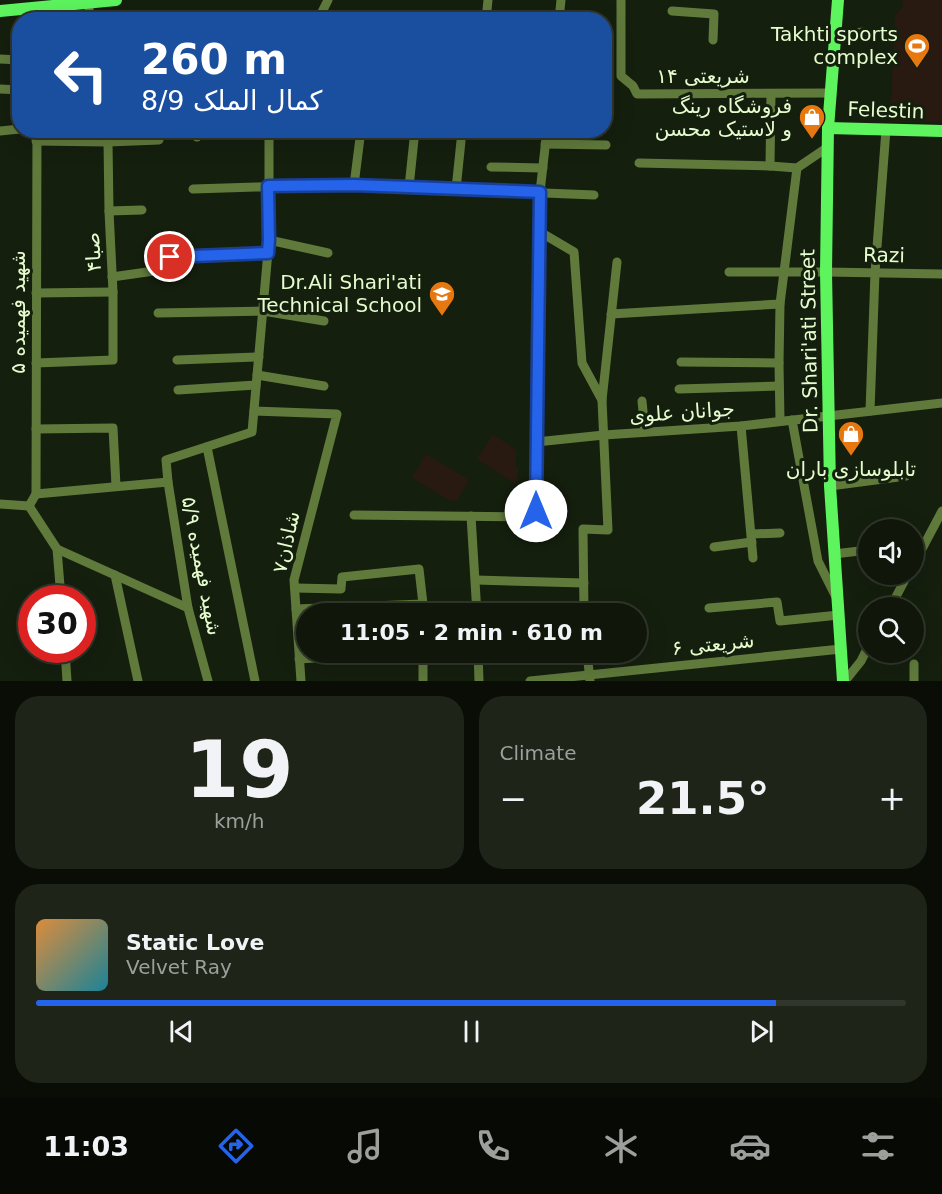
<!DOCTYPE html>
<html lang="en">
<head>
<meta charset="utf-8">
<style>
  body { margin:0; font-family:"DejaVu Sans",Vazirmatn,sans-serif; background:#1e2418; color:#f1f3f6; height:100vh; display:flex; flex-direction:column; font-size:22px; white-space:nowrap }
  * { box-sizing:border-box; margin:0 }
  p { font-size:20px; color:#9c9f9c }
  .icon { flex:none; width:33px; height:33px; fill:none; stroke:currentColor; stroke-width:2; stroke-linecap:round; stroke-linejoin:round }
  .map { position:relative; height:681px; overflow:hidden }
  .side { display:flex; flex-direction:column; gap:15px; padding:15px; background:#090d06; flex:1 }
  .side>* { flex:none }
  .top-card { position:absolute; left:12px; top:12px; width:600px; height:126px; border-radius:24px; box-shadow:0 6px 24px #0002,0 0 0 2px #30362b; background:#1a4fa0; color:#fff; overflow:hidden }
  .fabs { position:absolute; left:858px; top:519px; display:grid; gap:12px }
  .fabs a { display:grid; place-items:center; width:66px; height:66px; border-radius:50%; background:#10170a; box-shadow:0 6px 24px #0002,0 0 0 2px #30362b; font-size:30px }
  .speed { position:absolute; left:18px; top:585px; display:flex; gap:12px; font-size:30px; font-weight:700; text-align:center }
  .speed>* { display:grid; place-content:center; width:78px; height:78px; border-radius:50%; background:#10170a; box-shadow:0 6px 24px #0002,0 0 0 2px #30362b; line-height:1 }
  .speed .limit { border:9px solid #d22; background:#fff; color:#111 }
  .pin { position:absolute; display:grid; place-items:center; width:51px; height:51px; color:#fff; margin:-26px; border:3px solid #fff; border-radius:50%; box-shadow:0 2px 6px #0007 }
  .me { position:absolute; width:66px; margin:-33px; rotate:0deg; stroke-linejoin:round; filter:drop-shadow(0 0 4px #0008) }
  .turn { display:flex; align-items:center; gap:21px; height:126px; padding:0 30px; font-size:27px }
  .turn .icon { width:78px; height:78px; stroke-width:2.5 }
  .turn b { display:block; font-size:42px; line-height:51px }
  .big { font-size:45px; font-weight:800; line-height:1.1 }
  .side .widget { flex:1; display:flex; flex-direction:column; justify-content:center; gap:9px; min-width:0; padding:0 21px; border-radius:24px; background:#1e2418 }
  .side .dial { align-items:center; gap:0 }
  .dial b { font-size:78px; line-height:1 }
  .song { display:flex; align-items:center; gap:18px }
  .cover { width:72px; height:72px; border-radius:9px; background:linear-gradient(135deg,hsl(30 70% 55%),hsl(190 70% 35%)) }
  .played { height:6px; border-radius:3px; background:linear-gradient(90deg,#2563eb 85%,#30362b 85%) }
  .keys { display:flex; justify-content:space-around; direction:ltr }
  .heat { display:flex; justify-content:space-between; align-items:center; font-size:33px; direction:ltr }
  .side .tiles { flex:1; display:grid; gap:15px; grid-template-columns:1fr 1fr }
  .widget:last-child { grid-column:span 2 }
  .trip { position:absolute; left:296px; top:603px; width:351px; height:60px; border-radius:30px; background:#10170a; box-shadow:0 6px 24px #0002,0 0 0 2px #30362b; font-weight:800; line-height:60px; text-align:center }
  .menu { display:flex; height:96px; justify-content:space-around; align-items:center; background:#060904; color:#9c9f9c }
  .menu .icon { width:42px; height:42px }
  .menu .current { color:#2563eb }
  .menu b { font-size:27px; color:#f1f3f6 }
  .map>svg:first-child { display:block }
  .green { fill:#281911 }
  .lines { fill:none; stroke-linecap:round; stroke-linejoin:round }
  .minor { stroke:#607a3c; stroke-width:9 }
  .major { stroke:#5df45e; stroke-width:12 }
  .route-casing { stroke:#184099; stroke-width:15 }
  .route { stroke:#2563eb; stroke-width:10 }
  .labels { text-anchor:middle; stroke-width:6; stroke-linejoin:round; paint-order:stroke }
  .poi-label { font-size:20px; fill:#e5fcce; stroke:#151f0e; text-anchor:end }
  .street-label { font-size:20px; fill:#e5fcce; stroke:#151f0e }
</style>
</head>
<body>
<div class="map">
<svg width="942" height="681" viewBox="0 0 942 681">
  <rect width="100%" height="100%" fill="#151f0e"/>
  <!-- green -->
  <g class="green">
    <path d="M 903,0 L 942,0 L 942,122 L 890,122 L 895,16 L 902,8 Z"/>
    <path d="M 493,434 L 516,450 L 516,468 L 518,468 L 518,478 L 515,484 L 477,459 Z"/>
    <path d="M 426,454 L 469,480 L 457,501 L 449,500 L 412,478 Z"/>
  </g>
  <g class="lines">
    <!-- minor -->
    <g class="minor">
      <path d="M 621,0 L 621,76 L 633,86 L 637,94 L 830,93"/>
      <path d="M 672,11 L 714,14 L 713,40"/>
      <path d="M 89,20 L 89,3"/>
      <path d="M 318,20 L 328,0"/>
      <path d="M 486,20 L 488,0"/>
      <path d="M 559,20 L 561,0"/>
      <path d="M 835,34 L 865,32"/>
      <path d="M 0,59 L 20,60"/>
      <path d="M 0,89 L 20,90"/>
      <path d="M 604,118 L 607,118"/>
      <path d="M 0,131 L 20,129"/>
      <path d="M 197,137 L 197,130"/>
      <path d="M 36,141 L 108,142 L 159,140"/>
      <path d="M 545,144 L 606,145"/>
      <path d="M 639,163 L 770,166 L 797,168 L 828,147"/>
      <path d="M 770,166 L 771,94"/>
      <path d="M 491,167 L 543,168"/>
      <path d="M 354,185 L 361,130"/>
      <path d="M 409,187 L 415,130"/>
      <path d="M 193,189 L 257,187 L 354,185 L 594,195"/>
      <path d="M 456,189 L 461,141"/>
      <path d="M 109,211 L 142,210"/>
      <path d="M 540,232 L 574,252 L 582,363 L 602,400"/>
      <path d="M 269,240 L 328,253"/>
      <path d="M 170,257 L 268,253"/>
      <path d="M 729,272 L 826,272 L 942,274"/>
      <path d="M 112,277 L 154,271"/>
      <path d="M 36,293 L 113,292"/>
      <path d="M 158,313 L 263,311 L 324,321"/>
      <path d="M 611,314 L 780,304"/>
      <path d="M 177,360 L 259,357"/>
      <path d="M 681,362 L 779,363"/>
      <path d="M 36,363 L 113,360 L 113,292 L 109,211 L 108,142"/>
      <path d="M 257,375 L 324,386"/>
      <path d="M 679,389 L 779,386"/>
      <path d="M 178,390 L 256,385"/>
      <path d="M 642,401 L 645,432"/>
      <path d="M 254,411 L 337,414 L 294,580 L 301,681"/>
      <path d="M 870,411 L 875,273 L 886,130"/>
      <path d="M 792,420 L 818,561 L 836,597"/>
      <path d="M 780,421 L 779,363 L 780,304 L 797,168"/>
      <path d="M 741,426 L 753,558"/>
      <path d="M 36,429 L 113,428 L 116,486"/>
      <path d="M 536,442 L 604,435 L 741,426 L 942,403"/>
      <path d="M 207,447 L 255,681"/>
      <path d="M 168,482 L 166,460 L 252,432 L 269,240 L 269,130"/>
      <path d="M 830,486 L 906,476"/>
      <path d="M 36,494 L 168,482 L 188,608 L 208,681"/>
      <path d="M 0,504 L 29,506 L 36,494 L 37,130"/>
      <path d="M 29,506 L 57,549 L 61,598"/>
      <path d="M 354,515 L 524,517 L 536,511 L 540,192 L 547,130"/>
      <path d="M 471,516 L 477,614"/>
      <path d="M 752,534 L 780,533"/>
      <path d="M 714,547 L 752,542"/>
      <path d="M 57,549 L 188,608"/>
      <path d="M 834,554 L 868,550"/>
      <path d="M 914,564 L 942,511"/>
      <path d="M 115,575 L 138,681"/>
      <path d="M 476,580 L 584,583"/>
      <path d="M 295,588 L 341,589 L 342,577 L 419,569 L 423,604"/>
      <path d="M 709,608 L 777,602 L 780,621 L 839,615"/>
      <path d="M 890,608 L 908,574"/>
      <path d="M 296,609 L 423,604 L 423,614"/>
      <path d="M 584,614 L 583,529 L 608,530 L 602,400 L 617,262"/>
      <path d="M 65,650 L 67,681"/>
      <path d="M 423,652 L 423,681"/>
      <path d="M 478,652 L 479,681"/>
      <path d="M 587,652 L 590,681"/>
      <path d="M 299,659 L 347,656"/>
      <path d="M 530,681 L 841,649"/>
      <path d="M 845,681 L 861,661 L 868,647"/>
      <path d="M 914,681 L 914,664"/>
    </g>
    <!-- major -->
    <g class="major">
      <path d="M 838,0 L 828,128 L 826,272 L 830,486 L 843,681"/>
      <path d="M 0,11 L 116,0"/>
      <path d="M 828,128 L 942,131"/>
    </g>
  </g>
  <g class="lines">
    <!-- route casing -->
    <g class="route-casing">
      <path id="route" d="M 170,257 L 268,253 L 269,240 L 268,186 L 354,185 L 540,192 L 536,511"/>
    </g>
    <!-- route -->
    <use href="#route" class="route"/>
  </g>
  <!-- icons -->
  <defs>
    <g id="stadium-pin" transform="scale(1.35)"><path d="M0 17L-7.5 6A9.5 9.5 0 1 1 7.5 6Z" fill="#e7770f" stroke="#151f0e"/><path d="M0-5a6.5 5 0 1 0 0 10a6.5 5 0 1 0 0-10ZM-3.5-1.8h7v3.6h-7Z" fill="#fff"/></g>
    <g id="shop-pin" transform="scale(1.35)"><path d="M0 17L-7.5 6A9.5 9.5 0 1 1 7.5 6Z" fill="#e7770f" stroke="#151f0e"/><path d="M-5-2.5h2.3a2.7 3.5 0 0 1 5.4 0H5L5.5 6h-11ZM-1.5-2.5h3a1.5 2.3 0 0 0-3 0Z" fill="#fff"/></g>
    <g id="school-pin" transform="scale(1.35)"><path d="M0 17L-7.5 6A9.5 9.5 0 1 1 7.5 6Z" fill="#e7770f" stroke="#151f0e"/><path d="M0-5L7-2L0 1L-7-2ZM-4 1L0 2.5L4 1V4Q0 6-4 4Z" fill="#fff"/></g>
  </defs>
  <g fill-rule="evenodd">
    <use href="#stadium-pin" x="917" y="46"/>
    <use href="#shop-pin" x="812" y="117"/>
    <use href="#school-pin" x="442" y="294"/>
    <use href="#shop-pin" x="851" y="434"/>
  </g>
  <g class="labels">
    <!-- poi labels -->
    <g class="poi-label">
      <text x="898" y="41">Takhti sports<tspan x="898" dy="23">complex</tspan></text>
      <text x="792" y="113">فروشگاه رینگ<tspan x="792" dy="23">و لاستیک محسن</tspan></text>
      <text x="422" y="289">Dr.Ali Shari'ati<tspan x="422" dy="23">Technical School</tspan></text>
      <text x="851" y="476" text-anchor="middle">تابلوسازی باران</text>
    </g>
    <!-- street labels -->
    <g class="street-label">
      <text x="703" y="83">شریعتی ۱۴</text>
      <text transform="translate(886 110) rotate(2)" y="7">Felestin</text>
      <text transform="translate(93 252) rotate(-93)" y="7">صبا۴</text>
      <text transform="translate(884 255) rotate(1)" y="7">Razi</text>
      <text transform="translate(18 312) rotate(-90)" y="7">شهید فهمیده ۵</text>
      <text transform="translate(809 341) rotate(-91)" y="7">Dr. Shari'ati Street</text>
      <text transform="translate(682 412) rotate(-4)" y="7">جوانان علوی</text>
      <text transform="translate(286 542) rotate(-77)" y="7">شاذان۷</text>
      <text transform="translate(202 566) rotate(79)" y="7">شهید فهمیده ۵/۹</text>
      <text transform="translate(713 644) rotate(-6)" y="7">شریعتی ۶</text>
    </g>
  </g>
</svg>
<div class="fabs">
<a><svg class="icon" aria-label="sound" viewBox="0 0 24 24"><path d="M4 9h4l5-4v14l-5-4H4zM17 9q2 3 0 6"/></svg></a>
<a><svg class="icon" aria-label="search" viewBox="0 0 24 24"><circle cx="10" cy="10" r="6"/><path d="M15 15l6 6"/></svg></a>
</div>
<div class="speed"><div class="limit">30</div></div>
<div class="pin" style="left:170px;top:257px;background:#d93025"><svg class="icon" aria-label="arrive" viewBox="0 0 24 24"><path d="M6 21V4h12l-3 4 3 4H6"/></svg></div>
<svg class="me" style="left:536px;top:511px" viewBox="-20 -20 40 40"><circle r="19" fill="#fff"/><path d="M0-13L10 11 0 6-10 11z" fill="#2563eb"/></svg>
<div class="trip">11:05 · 2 min · 610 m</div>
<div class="top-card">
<div class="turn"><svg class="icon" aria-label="left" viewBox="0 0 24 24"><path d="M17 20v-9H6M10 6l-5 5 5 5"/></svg><div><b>260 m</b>کمال الملک 8/9</div></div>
</div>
</div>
<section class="side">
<div class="tiles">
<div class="widget dial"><b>19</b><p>km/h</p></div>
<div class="widget"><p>Climate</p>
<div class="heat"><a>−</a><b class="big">21.5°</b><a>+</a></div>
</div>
<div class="widget">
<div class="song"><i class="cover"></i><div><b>Static Love</b><p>Velvet Ray</p></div></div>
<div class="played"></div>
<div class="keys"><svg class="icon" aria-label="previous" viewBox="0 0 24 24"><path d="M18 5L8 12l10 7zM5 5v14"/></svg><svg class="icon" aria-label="pause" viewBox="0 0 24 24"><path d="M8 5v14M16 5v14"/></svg><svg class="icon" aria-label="next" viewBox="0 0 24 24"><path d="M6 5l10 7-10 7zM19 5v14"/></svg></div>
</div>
</div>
</section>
<nav class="menu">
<b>11:03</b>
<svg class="icon current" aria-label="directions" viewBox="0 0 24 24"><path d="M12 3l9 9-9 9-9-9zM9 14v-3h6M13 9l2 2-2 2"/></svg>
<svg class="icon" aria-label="music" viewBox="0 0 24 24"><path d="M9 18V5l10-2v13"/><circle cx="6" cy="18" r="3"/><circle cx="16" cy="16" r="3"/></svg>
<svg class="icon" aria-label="phone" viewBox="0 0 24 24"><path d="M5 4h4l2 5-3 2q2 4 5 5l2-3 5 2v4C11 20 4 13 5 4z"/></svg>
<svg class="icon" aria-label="climate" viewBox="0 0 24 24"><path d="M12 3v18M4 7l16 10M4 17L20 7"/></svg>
<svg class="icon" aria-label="car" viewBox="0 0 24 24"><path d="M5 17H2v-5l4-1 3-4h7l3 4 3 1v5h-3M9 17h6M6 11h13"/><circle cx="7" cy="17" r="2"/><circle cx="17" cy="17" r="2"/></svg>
<svg class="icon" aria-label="filters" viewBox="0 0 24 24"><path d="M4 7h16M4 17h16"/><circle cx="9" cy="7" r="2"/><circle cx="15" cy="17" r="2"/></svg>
</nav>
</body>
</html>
